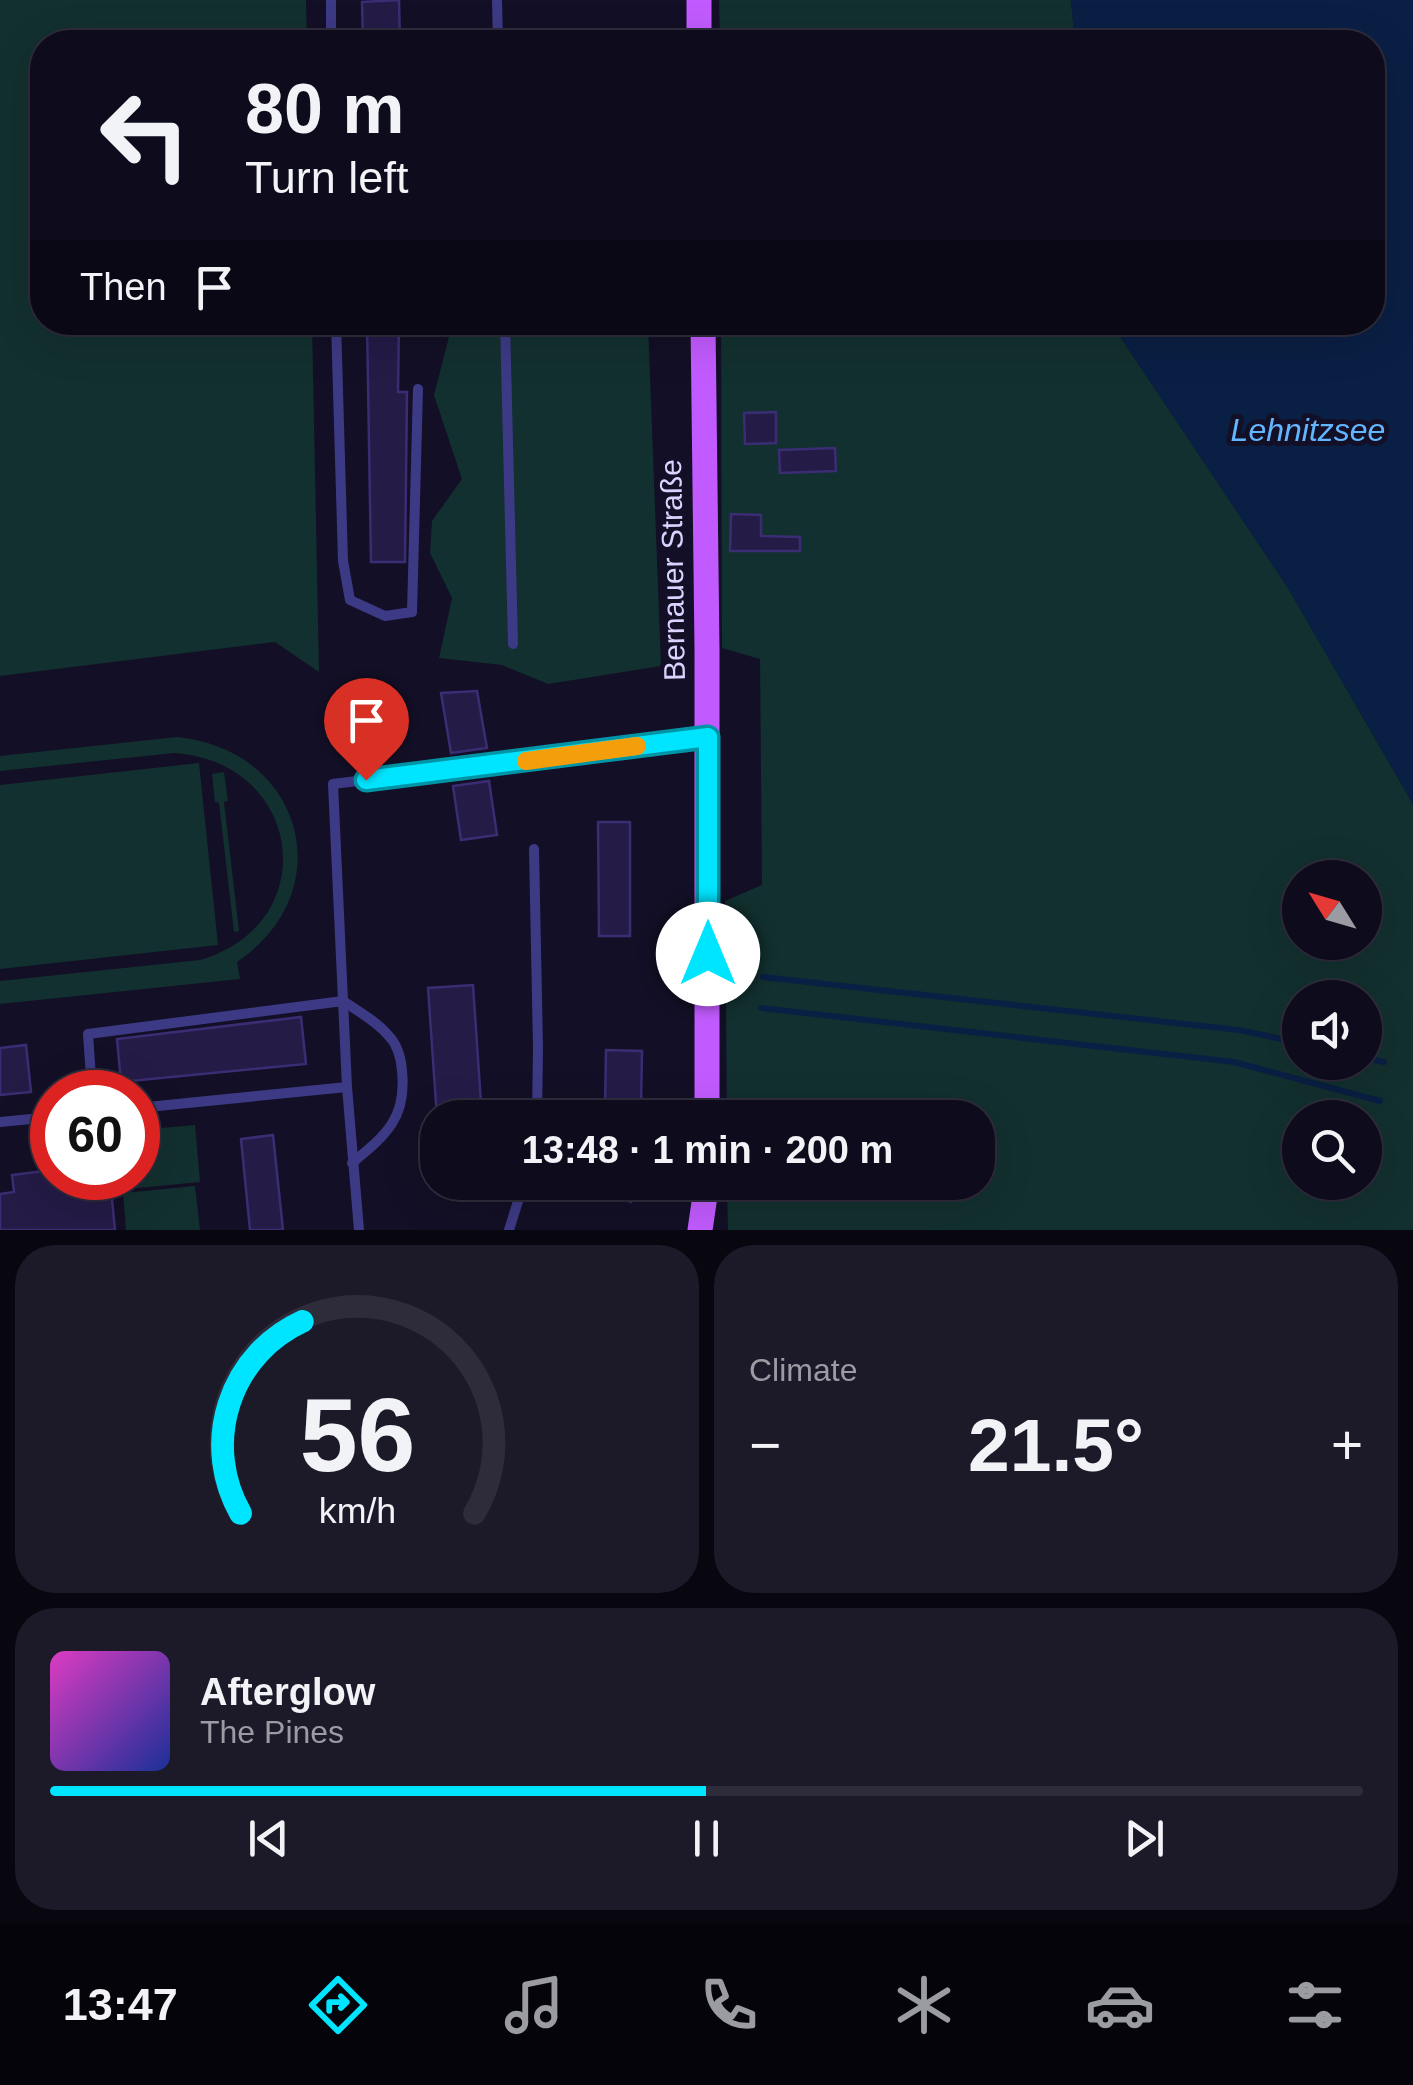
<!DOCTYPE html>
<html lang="en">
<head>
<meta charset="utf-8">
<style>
  body { margin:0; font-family:Arial,sans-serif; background:#1c1929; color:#f1f3f6; height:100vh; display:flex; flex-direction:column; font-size:38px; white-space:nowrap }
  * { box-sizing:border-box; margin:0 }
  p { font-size:32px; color:#9b9ba3 }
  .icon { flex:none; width:55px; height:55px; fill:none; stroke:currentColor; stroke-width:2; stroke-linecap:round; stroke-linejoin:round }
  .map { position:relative; height:1230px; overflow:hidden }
  .panel { display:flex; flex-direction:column; gap:15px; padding:15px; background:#08060f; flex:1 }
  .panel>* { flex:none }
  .hud { position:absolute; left:30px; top:30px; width:1355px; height:305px; border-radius:40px; box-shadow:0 10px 40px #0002,0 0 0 2px #2e2b3b; background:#0e0b1c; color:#f1f3f6; overflow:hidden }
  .needle { width:65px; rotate:307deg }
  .buttons { position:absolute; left:1282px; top:860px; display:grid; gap:20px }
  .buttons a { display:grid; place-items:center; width:100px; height:100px; border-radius:50%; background:#0e0b1c; box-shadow:0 10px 40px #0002,0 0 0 2px #2e2b3b; font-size:50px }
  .speed { position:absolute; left:30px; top:1070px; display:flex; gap:20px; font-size:50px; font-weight:700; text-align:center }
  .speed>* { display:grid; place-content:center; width:130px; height:130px; border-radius:50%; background:#0e0b1c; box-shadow:0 10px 40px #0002,0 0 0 2px #2e2b3b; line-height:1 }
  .speed .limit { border:15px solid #d22; background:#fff; color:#111 }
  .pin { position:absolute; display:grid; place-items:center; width:85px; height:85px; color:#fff; margin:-102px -42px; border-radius:50% 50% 50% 0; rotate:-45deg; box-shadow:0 0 10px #0007 }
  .pin .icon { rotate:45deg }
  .me { position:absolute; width:110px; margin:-55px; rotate:0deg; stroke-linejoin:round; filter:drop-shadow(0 0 8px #0008) }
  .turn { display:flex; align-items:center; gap:35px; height:210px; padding:0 50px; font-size:45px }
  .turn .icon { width:130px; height:130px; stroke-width:2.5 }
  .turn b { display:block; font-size:70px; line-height:85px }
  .then { display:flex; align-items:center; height:95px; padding:0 50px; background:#0003; gap:20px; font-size:38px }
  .big { font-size:75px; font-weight:700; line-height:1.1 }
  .panel .widget { flex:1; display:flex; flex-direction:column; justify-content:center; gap:15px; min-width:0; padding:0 35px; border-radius:40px; background:#1c1929 }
  .panel .dial { align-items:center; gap:0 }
  .dial svg { height:260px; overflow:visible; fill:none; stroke:#2e2b3b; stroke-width:7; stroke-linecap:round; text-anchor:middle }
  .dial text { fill:#f1f3f6; stroke:none }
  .song { display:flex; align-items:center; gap:30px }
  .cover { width:120px; height:120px; border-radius:15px; background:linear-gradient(135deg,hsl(310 70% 55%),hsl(230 70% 35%)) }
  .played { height:10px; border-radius:5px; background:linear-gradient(90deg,#00e5ff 50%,#2e2b3b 50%) }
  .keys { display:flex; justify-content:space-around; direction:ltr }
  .heat { display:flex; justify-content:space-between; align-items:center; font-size:55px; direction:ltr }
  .panel .tiles { flex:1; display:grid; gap:15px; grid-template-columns:1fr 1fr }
  .widget:last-child { grid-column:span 2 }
  .trip { position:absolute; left:420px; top:1100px; width:575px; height:100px; border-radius:40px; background:#0e0b1c; box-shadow:0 10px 40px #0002,0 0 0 2px #2e2b3b; font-weight:700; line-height:100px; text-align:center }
  .dock { display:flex; height:160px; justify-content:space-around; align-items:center; background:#06040b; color:#9b9ba3 }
  .dock .icon { width:70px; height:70px }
  .dock .selected { color:#00e5ff }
  .dock b { font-size:45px; color:#f1f3f6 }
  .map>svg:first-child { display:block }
  .green { fill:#12302f; fill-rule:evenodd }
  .water { fill:#0a1f44 }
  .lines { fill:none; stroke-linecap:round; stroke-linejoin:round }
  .stream { stroke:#0a1f44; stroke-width:6 }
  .building { fill:#241b47; stroke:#3b2d73; stroke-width:2.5 }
  .service { stroke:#3d3a85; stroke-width:10 }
  .primary { stroke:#c25bff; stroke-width:25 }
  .route-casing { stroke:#0095a6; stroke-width:25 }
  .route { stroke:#00e5ff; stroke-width:18 }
  .slow { stroke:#f59e0b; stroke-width:18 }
  .labels { text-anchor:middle; stroke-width:10; stroke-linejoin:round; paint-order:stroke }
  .street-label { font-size:30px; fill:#d9d4ff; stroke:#130f26 }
  .water-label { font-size:32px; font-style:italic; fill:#62b6ff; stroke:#130f26 }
</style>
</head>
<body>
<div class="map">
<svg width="1413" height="1230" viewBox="0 0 1413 1230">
  <rect width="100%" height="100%" fill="#130f26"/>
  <!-- green -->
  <g class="green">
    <path d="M 0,0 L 306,0 L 307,42 L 42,42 L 42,322 L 312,323 L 319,672 L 275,642 L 0,676 Z"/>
    <path d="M 719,0 L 1071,0 L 1075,42 L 720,42 Z"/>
    <path d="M 466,322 L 648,323 L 661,666 L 548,684 L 502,665 L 439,658 L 452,598 L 430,553 L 432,521 L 462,479 L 434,395 L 452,325 Z"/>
    <path d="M 721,323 L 1111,323 L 1288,588 L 1413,804 L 1413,1230 L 728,1230 L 727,1183 L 978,1182 L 978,1118 L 727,1117 L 725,901 L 762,885 L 760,659 L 722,648 ZM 1300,878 L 1365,878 L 1365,942 L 1300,942 ZM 1300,998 L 1365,998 L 1365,1062 L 1300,1062 ZM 1300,1118 L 1365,1118 L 1365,1182 L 1300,1182 Z"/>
    <path d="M 177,737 C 302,749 343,890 237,962 L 240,979 L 0,1004 L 0,981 L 200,960 C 324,924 304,762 174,753 L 0,771 L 0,756 Z"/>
    <path d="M 199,763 L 218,945 L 0,969 L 0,785 Z"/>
    <path d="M 224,772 L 228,801 L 224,802 L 239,931 L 234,932 L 219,803 L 215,802 L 212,774 Z"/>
    <path d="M 195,1125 L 200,1182 L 118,1190 L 117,1178 L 138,1178 L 138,1130 Z"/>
    <path d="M 195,1186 L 200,1230 L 126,1230 L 123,1193 Z"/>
  </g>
  <!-- water -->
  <path class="water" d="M 1071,0 L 1413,0 L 1413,804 L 1288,588 L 1111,323 L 1372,322 L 1372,42 L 1075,42 Z"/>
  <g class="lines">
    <!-- stream -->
    <g class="stream">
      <path d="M 763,977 L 1239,1030 L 1300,1043"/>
      <path d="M 761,1008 L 1234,1062 L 1380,1101"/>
      <path d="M 1365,1058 L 1384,1062"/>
    </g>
  </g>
  <!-- building -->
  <g class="building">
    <path d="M 399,0 L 400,42 L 363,42 L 362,2 Z"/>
    <path d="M 367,322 L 399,322 L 398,392 L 407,392 L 405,562 L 371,562 Z"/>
    <path d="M 776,412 L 776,443 L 745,444 L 744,413 Z"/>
    <path d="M 835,448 L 836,471 L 780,473 L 779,450 Z"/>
    <path d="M 731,514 L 761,515 L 761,536 L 800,537 L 800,551 L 730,551 Z"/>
    <path d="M 477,691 L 487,748 L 451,753 L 441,693 Z"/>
    <path d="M 489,781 L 497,835 L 461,840 L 453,786 Z"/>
    <path d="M 598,822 L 630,822 L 630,936 L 599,936 Z"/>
    <path d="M 473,985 L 482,1118 L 437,1118 L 428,988 Z"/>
    <path d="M 301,1017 L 306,1064 L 121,1082 L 117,1039 Z"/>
    <path d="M 26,1045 L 31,1092 L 0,1095 L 0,1048 Z"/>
    <path d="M 606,1050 L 642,1051 L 641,1107 L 605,1107 Z"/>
    <path d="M 273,1135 L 283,1230 L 250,1230 L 241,1139 Z"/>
    <path d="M 52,1170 L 52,1178 L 110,1178 L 115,1230 L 0,1230 L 0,1194 L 14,1192 L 12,1175 Z"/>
    <path d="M 582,1182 L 637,1182 L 631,1202 L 581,1186 Z"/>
  </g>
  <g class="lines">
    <!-- service -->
    <g class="service">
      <path d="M 497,0 L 498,42"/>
      <path d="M 331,42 L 331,0"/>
      <path d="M 336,322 L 343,561 L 350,600 L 385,616 L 412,612 L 418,389"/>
      <path d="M 505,322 L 513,644"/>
      <path d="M 534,849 L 538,1048 L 537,1118"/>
      <path d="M 92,1092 L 88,1034 L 343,1001 C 358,1011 376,1021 388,1035 C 398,1045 401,1057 402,1071 C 407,1118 386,1135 352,1163"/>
      <path d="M 138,1108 L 347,1087"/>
      <path d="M 0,1122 L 52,1117"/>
      <path d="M 359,1230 L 347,1087 L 333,784 L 707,737"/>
      <path d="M 509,1230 L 524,1182"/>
    </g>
    <!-- primary -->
    <g class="primary">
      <path d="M 699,0 L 699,42"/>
      <path d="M 703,322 L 707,650 L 707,1118"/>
      <path d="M 700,1230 L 707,1182"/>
    </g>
  </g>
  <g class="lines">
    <!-- route casing -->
    <g class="route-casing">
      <path id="route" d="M 366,780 L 708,737 L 708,954"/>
    </g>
    <!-- route -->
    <use href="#route" class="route"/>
    <!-- slow -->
    <path class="slow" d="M 526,761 L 637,746"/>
  </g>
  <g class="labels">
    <!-- street labels -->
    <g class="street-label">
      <text transform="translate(673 570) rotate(-91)" y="10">Bernauer Straße</text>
    </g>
    <!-- water labels -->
    <g class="water-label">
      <text x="1308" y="441">Lehnitzsee</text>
    </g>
  </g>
</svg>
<div class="buttons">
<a><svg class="needle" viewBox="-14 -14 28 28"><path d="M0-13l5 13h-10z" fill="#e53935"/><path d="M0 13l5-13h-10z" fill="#9b9ba3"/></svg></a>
<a><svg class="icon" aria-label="sound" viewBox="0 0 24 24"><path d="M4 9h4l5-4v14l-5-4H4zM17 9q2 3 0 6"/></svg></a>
<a><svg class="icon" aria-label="search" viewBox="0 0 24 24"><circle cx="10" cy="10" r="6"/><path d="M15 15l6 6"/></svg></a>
</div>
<div class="speed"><div class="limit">60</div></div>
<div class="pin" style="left:366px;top:780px;background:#d93025"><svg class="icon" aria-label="arrive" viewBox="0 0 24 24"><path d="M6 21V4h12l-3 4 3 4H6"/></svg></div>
<svg class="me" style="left:708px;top:954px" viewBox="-20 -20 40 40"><circle r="19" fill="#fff"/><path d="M0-13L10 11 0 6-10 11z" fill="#00e5ff"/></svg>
<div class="trip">13:48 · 1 min · 200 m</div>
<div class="hud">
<div class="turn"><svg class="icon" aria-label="left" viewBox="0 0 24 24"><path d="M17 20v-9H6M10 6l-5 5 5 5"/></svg><div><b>80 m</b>Turn left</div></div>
<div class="then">Then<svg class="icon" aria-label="arrive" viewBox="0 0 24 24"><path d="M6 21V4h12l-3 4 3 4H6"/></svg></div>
</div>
</div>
<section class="panel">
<div class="tiles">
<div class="widget dial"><svg viewBox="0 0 100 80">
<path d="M14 69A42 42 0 1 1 86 69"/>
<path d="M14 69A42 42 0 0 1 33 10" stroke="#00e5ff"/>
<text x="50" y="56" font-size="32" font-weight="700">56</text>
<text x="50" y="72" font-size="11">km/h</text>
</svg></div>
<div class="widget"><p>Climate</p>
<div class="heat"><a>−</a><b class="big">21.5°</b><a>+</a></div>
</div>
<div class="widget">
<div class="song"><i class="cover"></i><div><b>Afterglow</b><p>The Pines</p></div></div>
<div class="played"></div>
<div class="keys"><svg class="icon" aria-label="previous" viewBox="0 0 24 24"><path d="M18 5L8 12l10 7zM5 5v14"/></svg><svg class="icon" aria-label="pause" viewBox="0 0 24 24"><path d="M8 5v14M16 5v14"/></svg><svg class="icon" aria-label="next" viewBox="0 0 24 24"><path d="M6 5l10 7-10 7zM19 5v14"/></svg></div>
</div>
</div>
</section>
<nav class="dock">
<b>13:47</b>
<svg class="icon selected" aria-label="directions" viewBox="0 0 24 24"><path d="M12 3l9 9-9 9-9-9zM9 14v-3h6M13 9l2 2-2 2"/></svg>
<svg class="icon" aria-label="music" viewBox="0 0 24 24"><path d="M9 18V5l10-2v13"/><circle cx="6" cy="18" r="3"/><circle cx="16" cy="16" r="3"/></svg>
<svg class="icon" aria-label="phone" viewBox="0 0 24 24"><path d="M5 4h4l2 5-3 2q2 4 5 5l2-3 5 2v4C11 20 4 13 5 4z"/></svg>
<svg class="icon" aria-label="climate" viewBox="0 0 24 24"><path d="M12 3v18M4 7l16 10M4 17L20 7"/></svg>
<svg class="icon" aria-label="car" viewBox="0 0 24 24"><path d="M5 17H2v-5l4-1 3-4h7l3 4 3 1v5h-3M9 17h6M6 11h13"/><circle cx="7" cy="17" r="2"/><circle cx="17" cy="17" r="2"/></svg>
<svg class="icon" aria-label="filters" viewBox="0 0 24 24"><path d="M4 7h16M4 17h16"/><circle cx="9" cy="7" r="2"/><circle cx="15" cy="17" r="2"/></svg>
</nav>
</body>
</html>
